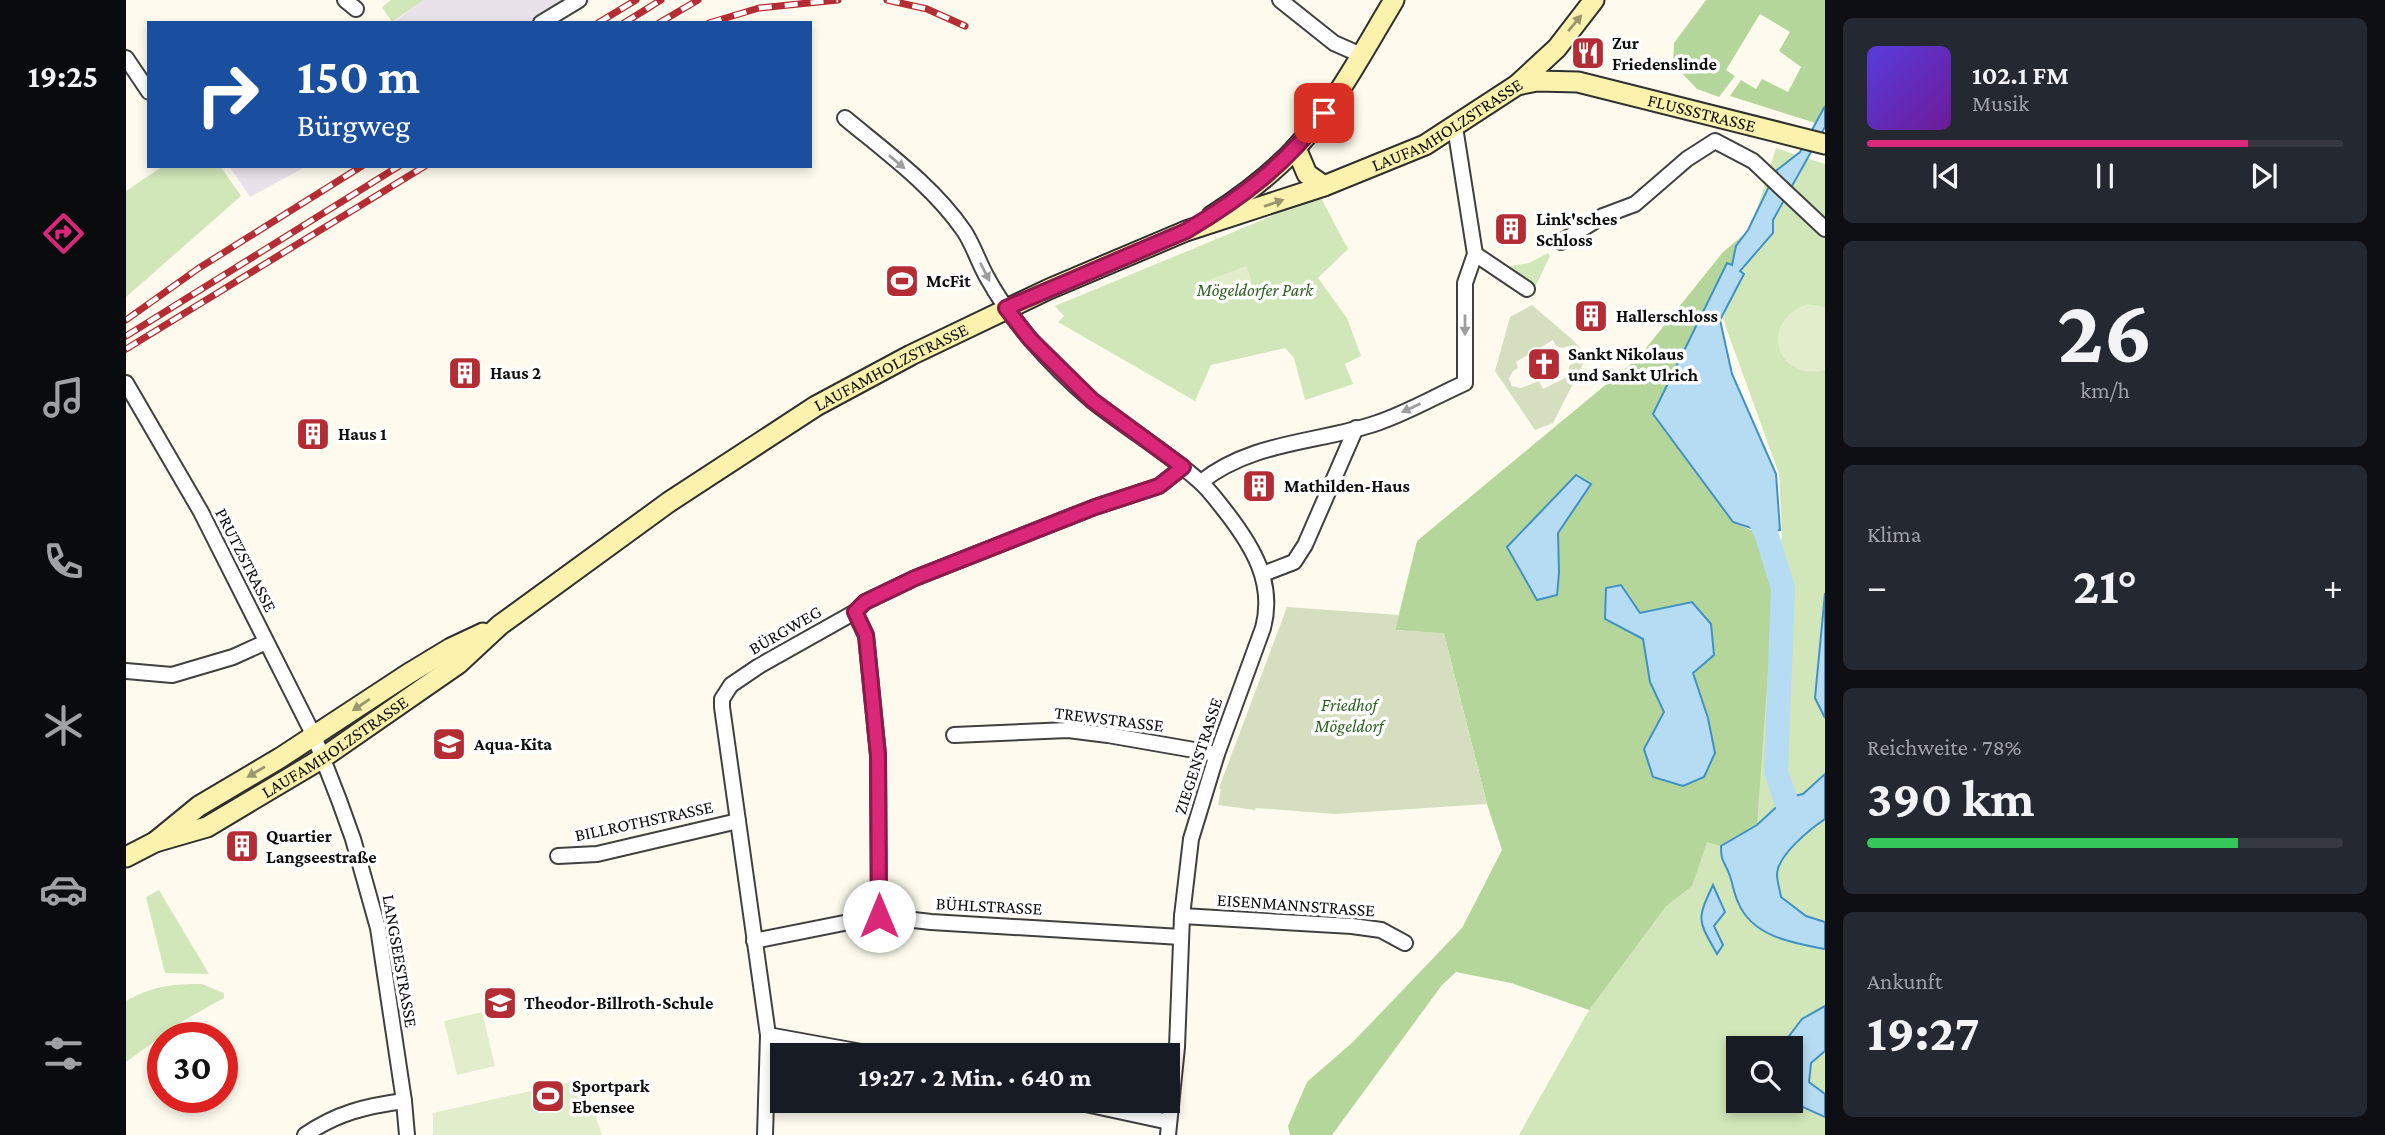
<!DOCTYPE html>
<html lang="de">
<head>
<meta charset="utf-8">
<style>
  body { margin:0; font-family:"Crimson Pro",serif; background:#242831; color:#f1f3f6; height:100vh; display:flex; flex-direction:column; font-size:26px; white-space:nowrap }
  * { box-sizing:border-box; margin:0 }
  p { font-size:23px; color:#9ea1a6 }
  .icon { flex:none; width:38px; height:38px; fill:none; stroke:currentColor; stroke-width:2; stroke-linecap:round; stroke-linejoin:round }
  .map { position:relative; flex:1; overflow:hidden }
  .drawer { display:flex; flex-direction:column; gap:18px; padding:18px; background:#0d0f14; width:560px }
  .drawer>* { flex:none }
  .hud { position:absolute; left:21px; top:21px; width:665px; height:147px; border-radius:0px; box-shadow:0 4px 10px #0003; background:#1a4fa0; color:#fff; overflow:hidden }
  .buttons { position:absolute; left:1600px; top:1036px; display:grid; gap:14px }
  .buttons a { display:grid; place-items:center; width:77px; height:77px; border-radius:0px; background:#171b24; box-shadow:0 4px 10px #0003; font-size:35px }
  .speed { position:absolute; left:21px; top:1022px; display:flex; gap:14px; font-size:35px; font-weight:700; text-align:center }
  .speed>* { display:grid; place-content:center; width:91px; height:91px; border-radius:50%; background:#171b24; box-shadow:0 4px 10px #0003; line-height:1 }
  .speed .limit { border:10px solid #d22; background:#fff; color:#111 }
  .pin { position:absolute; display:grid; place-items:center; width:60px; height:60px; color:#fff; margin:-30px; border-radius:14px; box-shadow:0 4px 10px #0006 }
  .me { position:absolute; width:77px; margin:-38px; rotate:0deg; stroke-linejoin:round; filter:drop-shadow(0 0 5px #0008) }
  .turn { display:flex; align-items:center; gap:24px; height:147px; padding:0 35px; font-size:32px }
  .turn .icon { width:91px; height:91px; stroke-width:2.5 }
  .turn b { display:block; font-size:49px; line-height:60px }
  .big { font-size:52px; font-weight:700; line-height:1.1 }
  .drawer .tile { flex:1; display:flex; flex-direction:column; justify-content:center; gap:10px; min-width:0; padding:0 24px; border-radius:10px; background:#242831 }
  .drawer .dial { align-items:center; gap:0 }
  .dial b { font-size:91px; line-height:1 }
  .song { display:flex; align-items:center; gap:21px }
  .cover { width:84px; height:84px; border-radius:10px; background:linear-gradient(135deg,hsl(250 70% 55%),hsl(280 70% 35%)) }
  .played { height:7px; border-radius:4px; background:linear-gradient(90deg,#db2777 80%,#363941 80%) }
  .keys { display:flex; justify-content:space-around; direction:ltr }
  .heat { display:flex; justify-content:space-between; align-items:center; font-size:38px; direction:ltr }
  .charge { height:10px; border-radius:5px; background:linear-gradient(90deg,#34c759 78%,#363941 0) }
  .trip { position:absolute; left:644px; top:1043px; width:410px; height:70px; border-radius:0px; background:#171b24; box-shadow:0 4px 10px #0003; font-weight:700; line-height:70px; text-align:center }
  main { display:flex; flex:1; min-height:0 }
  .menu { display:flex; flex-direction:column; width:126px; justify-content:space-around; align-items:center; background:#090b0e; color:#9ea1a6 }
  .menu .icon { width:49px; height:49px }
  .menu .on { color:#db2777 }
  .menu b { font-size:32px; color:#f1f3f6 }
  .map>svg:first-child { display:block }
  .industrial { fill:#eae2eb }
  .green { fill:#d1e6b9; fill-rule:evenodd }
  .forest { fill:#b5d69a; fill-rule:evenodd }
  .cemetery { fill:#d5dfc0; fill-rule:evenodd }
  .pitch { fill:#e2eecb }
  .water { fill:#b5dcf3; stroke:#4091c6; stroke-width:2 }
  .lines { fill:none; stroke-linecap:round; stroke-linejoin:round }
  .river { stroke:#b5dcf3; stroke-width:24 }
  .street-casing { stroke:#404040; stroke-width:18 }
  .secondary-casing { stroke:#2f2f2f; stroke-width:23 }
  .street { stroke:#fff; stroke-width:14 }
  .secondary { stroke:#faf2ad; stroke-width:19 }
  .rail-casing { stroke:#b52d34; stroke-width:7 }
  .rail { stroke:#fff; stroke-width:4.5; stroke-dasharray:13; stroke-linecap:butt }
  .oneway { fill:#9b966d }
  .oneway2 { fill:#9e9e9e }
  .route-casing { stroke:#8e194d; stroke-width:18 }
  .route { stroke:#db2777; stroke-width:12 }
  .labels { text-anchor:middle; stroke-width:7; stroke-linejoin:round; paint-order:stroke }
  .poi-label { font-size:18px; font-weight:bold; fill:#0d0d0d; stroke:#fff; text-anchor:start }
  .street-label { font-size:18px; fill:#0d0d0d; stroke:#fff }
  .park-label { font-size:18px; font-style:italic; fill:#2e6121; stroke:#fff }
</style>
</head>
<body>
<main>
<nav class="menu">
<b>19:25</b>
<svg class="icon on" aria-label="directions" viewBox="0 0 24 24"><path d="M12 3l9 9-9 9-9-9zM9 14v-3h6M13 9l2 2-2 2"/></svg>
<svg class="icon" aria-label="music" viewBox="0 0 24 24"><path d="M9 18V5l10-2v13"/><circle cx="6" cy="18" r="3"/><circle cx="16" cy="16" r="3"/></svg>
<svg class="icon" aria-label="phone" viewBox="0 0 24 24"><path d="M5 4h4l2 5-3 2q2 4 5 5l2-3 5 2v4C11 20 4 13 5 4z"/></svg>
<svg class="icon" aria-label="climate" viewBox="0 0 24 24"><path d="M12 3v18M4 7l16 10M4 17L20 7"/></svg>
<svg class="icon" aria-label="car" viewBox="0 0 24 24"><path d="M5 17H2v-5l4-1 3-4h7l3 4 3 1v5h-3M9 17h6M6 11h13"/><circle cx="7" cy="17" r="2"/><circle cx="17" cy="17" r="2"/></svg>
<svg class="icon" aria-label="filters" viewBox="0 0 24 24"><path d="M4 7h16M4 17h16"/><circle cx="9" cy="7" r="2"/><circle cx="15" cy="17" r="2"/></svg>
</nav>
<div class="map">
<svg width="1699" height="1135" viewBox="0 0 1699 1135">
  <rect width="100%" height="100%" fill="#fefbee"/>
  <!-- industrial -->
  <g class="industrial">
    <path d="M 298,0 L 465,0 L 426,23 L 266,23 Z"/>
    <path d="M 103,166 L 181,166 L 124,197 Z"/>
  </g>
  <!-- green -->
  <g class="green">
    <path d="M 265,0 L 298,0 L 266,22 L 256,7 Z"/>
    <path d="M 1650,148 L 1699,164 L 1699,593 L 1689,698 L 1699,718 L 1699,1135 L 1393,1135 L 1463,1010 L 1535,814 L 1585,780 L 1656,537 L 1653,474 L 1597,319 ZM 1612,1048 L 1664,1048 L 1664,1101 L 1612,1101 Z"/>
    <path d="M 37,166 L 94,166 L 115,196 L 0,297 L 0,191 Z"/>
    <path d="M 1194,196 L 1222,249 L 1192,278 L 1221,318 L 1235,356 L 1219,364 L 1227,384 L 1179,400 L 1168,358 L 1159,348 L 1085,365 L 1069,401 L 932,322 L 938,316 L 929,306 Z"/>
    <path d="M 1422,253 L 1424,256 L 1409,287 L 1378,267 L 1403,263 Z"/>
    <path d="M 33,890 L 83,974 L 39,973 L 20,897 Z"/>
    <path d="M 76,984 L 98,993 L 98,998 L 55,1022 L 0,1062 L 0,1001 C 27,986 45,984 76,984 Z"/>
  </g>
  <!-- forest -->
  <g class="forest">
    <path d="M 1580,0 L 1699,0 L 1699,126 L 1604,96 L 1615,80 L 1630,89 L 1636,79 L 1662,92 L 1675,67 L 1653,51 L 1664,32 L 1634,14 L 1600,70 L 1609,76 L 1593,97 L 1571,89 L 1547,64 L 1548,43 Z"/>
    <path d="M 1622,231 L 1610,247 L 1605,266 L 1601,264 L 1527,413 L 1607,522 L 1636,535 L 1648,588 L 1631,825 L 1595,846 L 1581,842 L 1566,886 L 1540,906 L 1463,1010 L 1385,983 L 1330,972 L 1316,985 L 1206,1135 L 1164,1135 L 1162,1126 L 1181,1082 L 1227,1042 L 1336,928 L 1376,850 L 1361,804 L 1318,634 L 1269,630 L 1291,541 L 1512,358 L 1597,252 ZM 1465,485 L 1432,533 L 1433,573 L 1382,547 ZM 1495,585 L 1514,613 L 1567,673 L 1582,718 L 1518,749 L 1538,712 L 1524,682 L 1517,639 Z"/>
  </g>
  <!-- cemetery -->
  <g class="cemetery">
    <path d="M 1406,305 L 1448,341 L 1461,356 L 1427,423 L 1409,430 L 1369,371 L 1384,317 ZM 1427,340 L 1430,346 L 1437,348 L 1442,346 L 1450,362 L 1443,366 L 1443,376 L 1417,389 L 1413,381 L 1395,388 L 1386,386 L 1383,378 L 1387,371 L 1392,368 L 1390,362 Z"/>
    <path d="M 1161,607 L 1273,615 L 1269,630 L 1318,633 L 1361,804 L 1209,814 L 1130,808 L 1129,810 L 1092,805 L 1095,789 L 1093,788 Z"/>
  </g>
  <!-- pitch -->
  <g class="pitch">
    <path d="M 1120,266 L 1126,281 L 1086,295 L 1080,281 Z"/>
    <path d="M 1682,304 L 1699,307 L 1699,370 C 1650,382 1631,321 1682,304 Z"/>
    <path d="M 356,1012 L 369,1066 L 331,1075 L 318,1021 Z"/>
    <path d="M 457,1079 L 476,1135 L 307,1135 L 307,1113 Z"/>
  </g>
  <!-- water -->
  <g class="water">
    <path d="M 1699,106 L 1699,127 L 1647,220 L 1647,233 L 1614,271 L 1618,274 L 1594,320 L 1606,374 L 1650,474 L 1654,530 L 1640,533 L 1607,522 L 1527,414 L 1601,263 L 1606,265 L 1610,246 L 1622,230 L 1651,170 L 1674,152 Z"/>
    <path d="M 1450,475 L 1465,484 L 1432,533 L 1433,573 L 1431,595 L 1411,600 L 1381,547 Z"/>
    <path d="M 1495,585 L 1514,613 L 1566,602 L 1585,624 L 1588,655 L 1567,673 L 1582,718 L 1589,753 L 1578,777 L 1557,786 L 1527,777 L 1518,749 L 1538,712 L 1524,682 L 1517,639 L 1479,619 L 1480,588 Z"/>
    <path d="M 1699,593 L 1699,718 L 1689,698 Z"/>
    <path d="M 1699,774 L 1699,819 C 1684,829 1652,855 1651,874 C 1651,882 1654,890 1655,897 L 1680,916 L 1699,922 L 1699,949 C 1667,943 1626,937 1612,902 C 1608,894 1607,885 1604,876 C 1599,861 1595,864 1595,846 L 1631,825 L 1660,798 L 1677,794 Z"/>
    <path d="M 1587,885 L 1599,912 L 1588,926 L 1597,945 L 1591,954 C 1572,920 1570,921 1587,885 Z"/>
    <path d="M 1699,1006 L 1699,1051 L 1685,1063 L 1683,1082 L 1699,1094 L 1699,1117 L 1670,1104 L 1664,1098 L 1664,1048 L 1654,1048 L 1676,1019 Z"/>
  </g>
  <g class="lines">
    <!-- river -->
    <path class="river" d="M 1627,505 L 1640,533 L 1657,588 L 1650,772 L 1665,815"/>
    <!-- street casing -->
    <g class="street-casing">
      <g id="street">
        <path d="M 219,0 L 230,9"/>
        <path d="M 1154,0 L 1208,43 L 1235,55"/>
        <path d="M 415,23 L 453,0"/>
        <path d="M 0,58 L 23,92"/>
        <path d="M 719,118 C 761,153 807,186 838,231 C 848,246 853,264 862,279 C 874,301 889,321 905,340 C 923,361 944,382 965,400 C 1000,428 1039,451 1072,480 C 1083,489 1091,501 1100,512 C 1127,547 1149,583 1137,628 L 1091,754 L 1065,839 L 1056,916 L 1051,1047 L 1042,1135"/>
        <path d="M 1435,242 L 1477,216 L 1509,204 L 1561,159 L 1589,141 L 1627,161 L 1699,229"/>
        <path d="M 1349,254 L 1401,289"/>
        <path d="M 0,383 L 75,512 L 188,736 L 213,800 L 227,839 L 252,928 L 278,1101 L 281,1135"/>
        <path d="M 1075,482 C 1126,441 1192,443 1251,423 C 1281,413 1310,396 1339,383 L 1339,283 L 1349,254 L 1329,127"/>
        <path d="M 1137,574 L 1168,562 L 1179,545 L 1230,428"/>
        <path d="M 729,612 L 740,636 L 752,755 L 753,916"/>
        <path d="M 0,671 L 46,675 L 107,657 L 140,642"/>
        <path d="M 828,735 L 942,730 L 982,735 L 1091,754"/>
        <path d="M 432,856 L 471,854 L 612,821"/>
        <path d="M 1056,916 L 1226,926 L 1255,930 L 1279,943"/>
        <path d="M 628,941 L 753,916 L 805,922 L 1055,937"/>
        <path d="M 642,1035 L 752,1055"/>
        <path d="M 946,1101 L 1043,1122"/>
        <path d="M 179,1135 C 211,1113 240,1106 278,1101"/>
        <path d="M 639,1135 L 642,1035 L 596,707 L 596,699 L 605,685 L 633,666 L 729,612 L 739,602 L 789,578 L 969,507 L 1033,486 L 1057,467"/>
      </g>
    </g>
    <!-- secondary casing -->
    <g class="secondary-casing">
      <g id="secondary">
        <path id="s1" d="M 1391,85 L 1411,81 L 1452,82 L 1699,144"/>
        <path d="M 1170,148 L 1181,174 L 1198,186"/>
        <path d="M 1086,216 C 1117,196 1145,175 1170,148 C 1209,105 1238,50 1268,0"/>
        <path id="s2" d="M 29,842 L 81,827 L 195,759 L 332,664 L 374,625 L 543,502 L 690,406 L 785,355 L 923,289 L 1060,231 L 1198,186 L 1299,145 L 1391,85 L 1431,48 L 1468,0"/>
        <path d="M 0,857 L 29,842 L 73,806 L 154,758 L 282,674 L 325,648 L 357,633"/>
      </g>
    </g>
    <!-- street -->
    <use href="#street" class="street"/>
    <!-- secondary -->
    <use href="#secondary" class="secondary"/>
    <!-- rail casing -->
    <g class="rail-casing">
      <g id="rail">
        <path d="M 761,0 L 801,9 L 839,26"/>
        <path d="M 472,23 L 510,0"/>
        <path d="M 498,23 L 535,0"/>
        <path d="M 533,23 L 572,0"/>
        <path d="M 583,23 L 633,8 L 712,0"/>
        <path d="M 0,320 L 73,268 L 236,166"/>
        <path d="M 0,336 L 273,166"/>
        <path d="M 0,349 L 299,166"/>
      </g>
    </g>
    <!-- rail -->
    <use href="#rail" class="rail"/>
  </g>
  <!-- one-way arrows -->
  <defs><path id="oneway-solid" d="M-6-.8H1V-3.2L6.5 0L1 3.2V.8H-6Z" transform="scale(1.75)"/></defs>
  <g class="oneway">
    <use href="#oneway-solid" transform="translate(1449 23) rotate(-50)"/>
    <use href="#oneway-solid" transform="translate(1148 203) rotate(-19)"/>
    <use href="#oneway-solid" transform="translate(235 705) rotate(146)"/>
    <use href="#oneway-solid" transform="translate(130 772) rotate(149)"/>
  </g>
  <g class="oneway2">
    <use href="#oneway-solid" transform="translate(771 162) rotate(40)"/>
    <use href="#oneway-solid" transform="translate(859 272) rotate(63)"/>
    <use href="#oneway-solid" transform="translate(1339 325) rotate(90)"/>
    <use href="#oneway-solid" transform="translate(1285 408) rotate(155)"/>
  </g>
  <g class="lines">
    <!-- route casing -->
    <g class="route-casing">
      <path id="route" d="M 753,916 L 752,755 L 740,635 L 729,612 L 739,602 L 789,578 L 969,507 L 1033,486 L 1057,467 L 966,400 L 904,339 L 880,308 L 1060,231 C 1114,199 1161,164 1198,113"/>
    </g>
    <!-- route -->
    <use href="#route" class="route"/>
  </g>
  <!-- icons -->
  <defs>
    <g id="restaurant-square" transform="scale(1.75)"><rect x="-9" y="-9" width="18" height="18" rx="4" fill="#b52d34" stroke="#fff"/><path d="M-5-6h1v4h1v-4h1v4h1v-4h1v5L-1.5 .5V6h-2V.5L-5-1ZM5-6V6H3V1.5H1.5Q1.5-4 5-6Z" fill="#fff"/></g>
    <g id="building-square" transform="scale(1.75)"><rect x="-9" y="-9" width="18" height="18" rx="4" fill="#b52d34" stroke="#fff"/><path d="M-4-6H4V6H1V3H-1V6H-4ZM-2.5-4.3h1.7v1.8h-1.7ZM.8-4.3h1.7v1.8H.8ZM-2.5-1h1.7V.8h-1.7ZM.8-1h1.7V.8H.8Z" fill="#fff"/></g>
    <g id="stadium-square" transform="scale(1.75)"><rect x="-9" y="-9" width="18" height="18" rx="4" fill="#b52d34" stroke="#fff"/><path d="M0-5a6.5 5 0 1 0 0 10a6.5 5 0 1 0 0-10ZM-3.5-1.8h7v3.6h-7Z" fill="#fff"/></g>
    <g id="church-square" transform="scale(1.75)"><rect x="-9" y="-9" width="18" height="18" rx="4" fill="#b52d34" stroke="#fff"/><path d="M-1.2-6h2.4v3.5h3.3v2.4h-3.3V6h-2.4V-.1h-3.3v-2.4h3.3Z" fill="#fff"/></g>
    <g id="school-square" transform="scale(1.75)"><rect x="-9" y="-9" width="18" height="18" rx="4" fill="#b52d34" stroke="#fff"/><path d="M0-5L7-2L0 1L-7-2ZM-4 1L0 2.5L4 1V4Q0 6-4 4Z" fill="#fff"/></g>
  </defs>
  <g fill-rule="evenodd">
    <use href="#restaurant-square" x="1462" y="53"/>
    <use href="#building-square" x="1385" y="229"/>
    <use href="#stadium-square" x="776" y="281"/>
    <use href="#building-square" x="1465" y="316"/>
    <use href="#church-square" x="1418" y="364"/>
    <use href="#building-square" x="339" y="373"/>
    <use href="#building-square" x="187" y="434"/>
    <use href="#building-square" x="1133" y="486"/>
    <use href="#school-square" x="323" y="744"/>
    <use href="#building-square" x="116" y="846"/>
    <use href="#school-square" x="374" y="1003"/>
    <use href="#stadium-square" x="422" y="1096"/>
  </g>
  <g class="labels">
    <!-- poi labels -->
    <g class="poi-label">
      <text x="1486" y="49">Zur<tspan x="1486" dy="21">Friedenslinde</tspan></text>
      <text x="1410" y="225">Link'sches<tspan x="1410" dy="21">Schloss</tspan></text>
      <text x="800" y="287">McFit</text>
      <text x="1490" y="322">Hallerschloss</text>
      <text x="1442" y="360">Sankt Nikolaus<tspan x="1442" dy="21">und Sankt Ulrich</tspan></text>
      <text x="364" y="379">Haus 2</text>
      <text x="212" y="440">Haus 1</text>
      <text x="1158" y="492">Mathilden-Haus</text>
      <text x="348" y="750">Aqua-Kita</text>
      <text x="140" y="842">Quartier<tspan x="140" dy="21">Langseestraße</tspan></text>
      <text x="398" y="1009">Theodor-Billroth-Schule</text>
      <text x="446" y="1092">Sportpark<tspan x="446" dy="21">Ebensee</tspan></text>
    </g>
    <!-- street labels -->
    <g class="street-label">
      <text dy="6" stroke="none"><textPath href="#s1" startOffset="189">FLUSSSTRASSE</textPath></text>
      <text dy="6" stroke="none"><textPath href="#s2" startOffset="1488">LAUFAMHOLZSTRASSE</textPath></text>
      <text dy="6" stroke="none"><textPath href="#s2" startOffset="880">LAUFAMHOLZSTRASSE</textPath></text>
      <text transform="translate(120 560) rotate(63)" y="6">PRUTZSTRASSE</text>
      <text transform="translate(659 630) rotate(-30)" y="6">BÜRGWEG</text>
      <text transform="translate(983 719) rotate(7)" y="6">TREWSTRASSE</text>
      <text dy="6" stroke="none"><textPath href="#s2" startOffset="205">LAUFAMHOLZSTRASSE</textPath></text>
      <text transform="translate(1072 756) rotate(-72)" y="6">ZIEGENSTRASSE</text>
      <text transform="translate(518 821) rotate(-12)" y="6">BILLROTHSTRASSE</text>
      <text transform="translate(1170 905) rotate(4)" y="6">EISENMANNSTRASSE</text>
      <text transform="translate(863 906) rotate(3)" y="6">BÜHLSTRASSE</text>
      <text transform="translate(274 961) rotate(80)" y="6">LANGSEESTRASSE</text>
    </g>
    <!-- park labels -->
    <g class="park-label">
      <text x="1129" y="296">Mögeldorfer Park</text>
      <text x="1223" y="711">Friedhof<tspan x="1223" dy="21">Mögeldorf</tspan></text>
    </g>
  </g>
</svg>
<div class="buttons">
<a><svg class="icon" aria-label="search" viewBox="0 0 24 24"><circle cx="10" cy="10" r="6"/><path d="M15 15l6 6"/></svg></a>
</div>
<div class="speed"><div class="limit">30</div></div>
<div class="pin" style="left:1198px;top:113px;background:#d93025"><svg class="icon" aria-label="arrive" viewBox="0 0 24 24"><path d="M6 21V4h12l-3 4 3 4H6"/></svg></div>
<svg class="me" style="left:753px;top:916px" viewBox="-20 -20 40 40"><circle r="19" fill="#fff"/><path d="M0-13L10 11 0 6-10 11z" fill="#db2777"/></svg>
<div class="trip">19:27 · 2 Min. · 640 m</div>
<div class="hud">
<div class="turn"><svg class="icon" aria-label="right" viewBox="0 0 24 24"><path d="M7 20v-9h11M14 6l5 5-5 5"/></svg><div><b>150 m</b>Bürgweg</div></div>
</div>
</div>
<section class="drawer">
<div class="tile">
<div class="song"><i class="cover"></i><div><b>102.1 FM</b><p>Musik</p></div></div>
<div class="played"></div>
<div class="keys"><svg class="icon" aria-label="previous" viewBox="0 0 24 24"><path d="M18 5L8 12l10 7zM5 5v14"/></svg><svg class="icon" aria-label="pause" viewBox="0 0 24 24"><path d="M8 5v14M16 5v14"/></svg><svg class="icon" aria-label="next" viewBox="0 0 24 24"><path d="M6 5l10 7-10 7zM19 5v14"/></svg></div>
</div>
<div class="tile dial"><b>26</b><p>km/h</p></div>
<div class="tile"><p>Klima</p>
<div class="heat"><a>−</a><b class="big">21°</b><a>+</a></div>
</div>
<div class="tile"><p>Reichweite · 78%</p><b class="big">390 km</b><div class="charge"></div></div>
<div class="tile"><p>Ankunft</p><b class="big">19:27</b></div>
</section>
</main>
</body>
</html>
